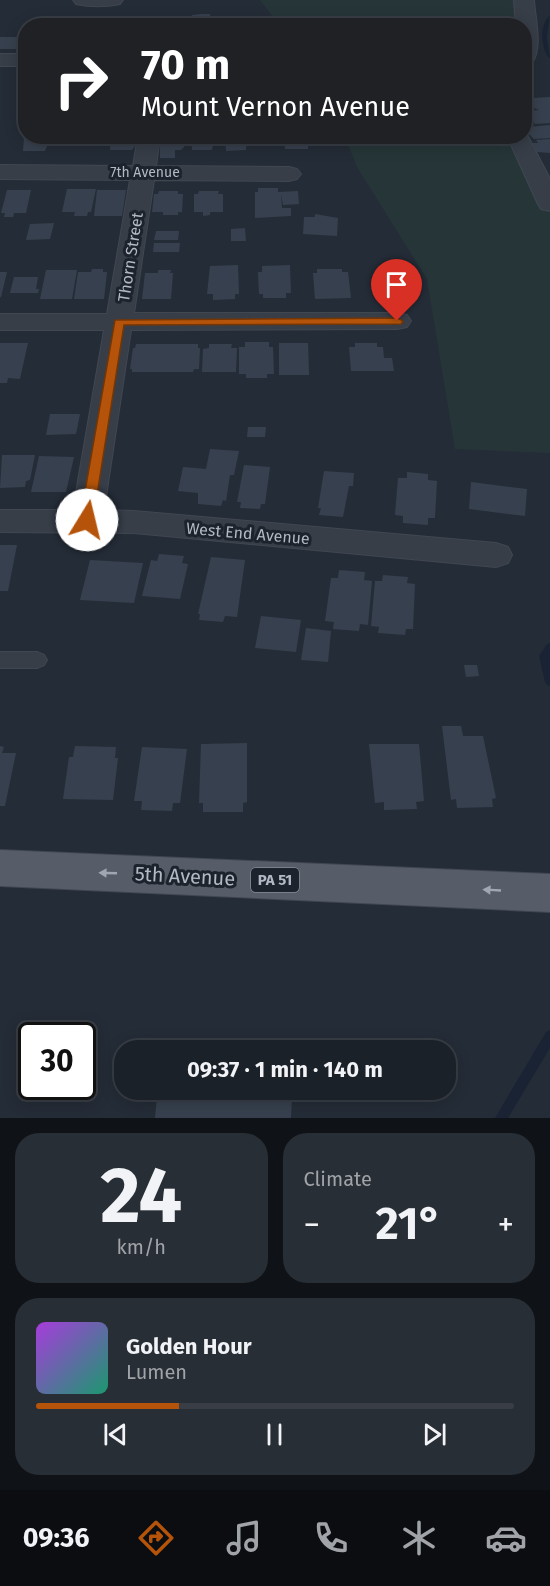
<!DOCTYPE html>
<html lang="en">
<head>
<meta charset="utf-8">
<style>
  body { margin:0; font-family:"Fira Sans",sans-serif; background:#282e35; color:#f1f3f6; height:100vh; display:flex; flex-direction:column; font-size:22px; white-space:nowrap }
  * { box-sizing:border-box; margin:0 }
  p { font-size:20px; color:#a0a3a8 }
  .icon { flex:none; width:33px; height:33px; fill:none; stroke:currentColor; stroke-width:2; stroke-linecap:round; stroke-linejoin:round }
  .map { position:relative; height:1118px; overflow:hidden }
  .details { display:flex; flex-direction:column; gap:15px; padding:15px; background:#0f1217; flex:1 }
  .details>* { flex:none }
  .guide { position:absolute; left:18px; top:18px; width:514px; height:126px; border-radius:24px; box-shadow:0 3px 15px #0003,0 0 0 2px #393e46; background:#202124; color:#fff; overflow:hidden }
  .speed { position:absolute; left:18px; top:1022px; display:flex; gap:12px; font-size:30px; font-weight:700; text-align:center }
  .speed>* { display:grid; place-content:center; width:78px; height:78px; border-radius:50%; background:#1b2129; box-shadow:0 3px 15px #0003,0 0 0 2px #393e46; line-height:1 }
  .speed .limit { border:3px solid #111; border-radius:9px; background:#fff; color:#111 }
  .pin { position:absolute; display:grid; place-items:center; width:51px; height:51px; color:#fff; margin:-62px -26px; border-radius:50% 50% 50% 0; rotate:-45deg; box-shadow:0 0 6px #0007 }
  .pin .icon { rotate:45deg }
  .me { position:absolute; width:66px; margin:-33px; rotate:9deg; stroke-linejoin:round; filter:drop-shadow(0 0 4px #0008) }
  .turn { display:flex; align-items:center; gap:21px; height:126px; padding:0 24px; font-size:27px }
  .turn .icon { width:78px; height:78px; stroke-width:2.5 }
  .turn b { display:block; font-size:42px; line-height:51px }
  .big { font-size:45px; font-weight:700; line-height:1.1 }
  .details .tile { flex:1; display:flex; flex-direction:column; justify-content:center; gap:9px; min-width:0; padding:0 21px; border-radius:24px; background:#282e35 }
  .details .dial { align-items:center; gap:0 }
  .dial b { font-size:78px; line-height:1 }
  .song { display:flex; align-items:center; gap:18px }
  .cover { width:72px; height:72px; border-radius:9px; background:linear-gradient(135deg,hsl(280 70% 55%),hsl(160 70% 35%)) }
  .played { height:6px; border-radius:3px; background:linear-gradient(90deg,#b45309 30%,#393e46 30%) }
  .keys { display:flex; justify-content:space-around; direction:ltr }
  .heat { display:flex; justify-content:space-between; align-items:center; font-size:33px; direction:ltr }
  .details .tiles { flex:1; display:grid; gap:15px; grid-template-columns:1fr 1fr }
  .tile:last-child { grid-column:span 2 }
  .trip { position:absolute; left:114px; top:1040px; width:342px; height:60px; border-radius:24px; background:#1b2129; box-shadow:0 3px 15px #0003,0 0 0 2px #393e46; font-weight:700; line-height:60px; text-align:center }
  .menu { display:flex; height:96px; justify-content:space-around; align-items:center; background:#0b0d10; color:#a0a3a8 }
  .menu .icon { width:42px; height:42px }
  .menu .current { color:#b45309 }
  .menu b { font-size:27px; color:#f1f3f6 }
  .map>svg:first-child { display:block }
  .green { fill:#263638 }
  .lines { fill:none; stroke-linecap:round; stroke-linejoin:round }
  .stream { fill:#192334; fill-rule:evenodd }
  .building { fill:#37404e }
  .service-casing { stroke:#414751; stroke-width:2 }
  .minor-casing { stroke:#414751; stroke-width:2 }
  .primary-casing { stroke:#414751; stroke-width:2 }
  .service { fill:#373e48; fill-rule:evenodd }
  .minor { fill:#373e48; fill-rule:evenodd }
  .primary { fill:#565d68; fill-rule:evenodd }
  .oneway { fill:#a0a7b2 }
  .route { fill:#b45309; stroke:#753606; stroke-width:1.5 }
  .labels { text-anchor:middle; stroke-width:6; stroke-linejoin:round; paint-order:stroke }
  .far-street-label { font-size:14px; fill:#b2b9c4; stroke:#1d232d }
  .shield { fill:#1d232d; stroke:#858c97; stroke-width:1.5 }
  .shield-label { font-size:15px; font-weight:bold; fill:#b2b9c4 }
  .street-label { font-size:16px; fill:#b2b9c4; stroke:#1d232d }
  .near-street-label { font-size:20px; fill:#b2b9c4; stroke:#1d232d }
</style>
</head>
<body>
<div class="map">
<svg width="550" height="1118" viewBox="0 0 550 1118">
  <rect width="100%" height="100%" fill="#242c37"/>
  <!-- green -->
  <g class="green">
    <path d="M 260,0 L 524,0 L 525,26 L 279,25 Z"/>
    <path d="M 345,137 L 518,137 L 550,204 L 550,453 L 455,449 L 427,279 L 357,167 Z"/>
  </g>
  <g class="lines">
    <!-- stream -->
    <g class="stream">
      <path d="M 550,15 L 547,37 L 550,58 L 548,57 C 541,44 539,26 550,15 Z"/>
      <path d="M 550,643 L 550,686 L 547,685 L 545,682 L 539,656 L 547,644 Z"/>
      <path d="M 550,1030 L 550,1048 L 508,1118 L 495,1118 L 546,1032 Z"/>
    </g>
  </g>
  <!-- building -->
  <g class="building">
    <path d="M 201,14 L 210,14 L 210,26 L 184,25 L 185,19 L 192,19 L 192,15 Z"/>
    <path d="M 0,37 L 26,37 L 24,49 L 0,49 Z"/>
    <path d="M 550,97 L 550,123 L 535,124 L 528,111 L 539,110 L 534,108 L 529,100 L 533,100 L 532,98 Z"/>
    <path d="M 550,125 L 550,138 L 534,139 L 525,130 L 530,130 L 528,127 Z"/>
    <path d="M 24,136 L 51,136 L 45,151 L 23,151 Z"/>
    <path d="M 111,136 L 136,136 L 135,146 L 132,150 L 110,150 Z"/>
    <path d="M 164,136 L 185,136 L 184,147 L 181,150 L 175,150 L 175,158 L 160,158 L 160,146 L 162,146 Z"/>
    <path d="M 191,136 L 215,136 L 212,150 L 192,150 Z"/>
    <path d="M 225,136 L 247,136 L 246,150 L 226,151 Z"/>
    <path d="M 284,136 L 310,136 L 310,146 L 308,146 L 308,149 L 285,149 Z"/>
    <path d="M 550,139 L 550,153 L 537,152 L 532,143 L 538,143 L 536,140 Z"/>
    <path d="M 258,188 L 278,188 L 278,192 L 298,191 L 299,204 L 283,205 L 281,194 L 282,208 L 291,208 L 291,216 L 255,218 L 255,192 L 258,192 Z"/>
    <path d="M 67,189 L 96,189 L 91,212 L 88,212 L 87,216 L 74,216 L 75,212 L 62,212 Z"/>
    <path d="M 7,190 L 31,190 L 26,213 L 14,213 L 13,217 L 4,217 L 5,213 L 1,213 Z"/>
    <path d="M 97,190 L 126,190 L 122,216 L 94,216 Z"/>
    <path d="M 159,191 L 178,191 L 178,194 L 183,194 L 182,212 L 178,212 L 178,215 L 163,215 L 163,212 L 152,212 L 154,194 L 158,194 Z"/>
    <path d="M 199,191 L 219,191 L 218,194 L 223,194 L 223,212 L 210,212 L 210,215 L 203,216 L 203,212 L 194,212 L 194,194 L 198,194 Z"/>
    <path d="M 315,214 L 338,218 L 337,236 L 303,234 L 304,217 L 315,217 Z"/>
    <path d="M 54,223 L 50,239 L 26,240 L 30,224 Z"/>
    <path d="M 245,228 L 246,241 L 231,241 L 231,229 Z"/>
    <path d="M 156,231 L 179,231 L 178,240 L 154,240 Z"/>
    <path d="M 154,243 L 180,243 L 179,252 L 153,252 Z"/>
    <path d="M 238,265 L 239,294 L 235,294 L 235,299 L 213,300 L 213,294 L 207,294 L 210,266 Z"/>
    <path d="M 290,265 L 291,293 L 286,293 L 286,298 L 263,298 L 263,294 L 259,294 L 258,272 L 262,272 L 262,266 Z"/>
    <path d="M 92,269 L 103,269 L 103,272 L 107,272 L 104,299 L 74,299 L 78,272 L 91,272 Z"/>
    <path d="M 317,269 L 342,269 L 342,272 L 348,272 L 351,298 L 315,299 L 313,273 L 317,273 Z"/>
    <path d="M 46,270 L 77,270 L 72,299 L 40,299 Z"/>
    <path d="M 158,270 L 171,270 L 170,273 L 173,273 L 171,299 L 142,299 L 145,273 L 158,273 Z"/>
    <path d="M 0,272 L 7,272 L 1,297 L 0,297 Z"/>
    <path d="M 14,277 L 38,277 L 36,289 L 39,289 L 38,293 L 10,293 Z"/>
    <path d="M 245,342 L 269,342 L 269,347 L 273,347 L 274,374 L 267,374 L 267,378 L 246,378 L 246,374 L 239,374 L 239,347 L 245,347 Z"/>
    <path d="M 0,343 L 28,343 L 20,379 L 8,378 L 7,383 L 0,383 Z"/>
    <path d="M 279,343 L 308,343 L 309,375 L 279,375 Z"/>
    <path d="M 355,343 L 377,343 L 377,347 L 383,347 L 384,358 L 392,358 L 394,371 L 351,371 L 349,347 L 355,347 Z"/>
    <path d="M 136,344 L 198,344 L 198,348 L 200,348 L 199,369 L 194,369 L 193,372 L 132,372 L 132,369 L 130,369 L 133,348 L 135,348 Z"/>
    <path d="M 209,344 L 232,344 L 231,348 L 237,348 L 236,372 L 202,372 L 203,349 L 209,348 Z"/>
    <path d="M 50,414 L 80,414 L 76,434 L 46,435 Z"/>
    <path d="M 248,427 L 266,427 L 265,437 L 247,437 Z"/>
    <path d="M 210,449 L 239,451 L 234,475 L 230,475 L 226,501 L 223,500 L 221,506 L 198,504 L 198,493 L 178,491 L 183,467 L 206,469 Z"/>
    <path d="M 2,455 L 35,455 L 30,480 L 26,481 L 25,487 L 0,488 Z"/>
    <path d="M 39,456 L 74,457 L 66,492 L 31,492 Z"/>
    <path d="M 244,465 L 270,467 L 265,504 L 261,504 L 260,509 L 240,508 L 241,502 L 237,502 Z"/>
    <path d="M 324,471 L 354,473 L 353,486 L 349,486 L 343,517 L 319,515 L 321,508 L 318,508 Z"/>
    <path d="M 407,472 L 428,474 L 428,480 L 437,481 L 435,518 L 428,518 L 428,525 L 403,523 L 403,516 L 395,515 L 398,478 L 407,478 Z"/>
    <path d="M 471,482 L 527,489 L 525,516 L 469,509 Z"/>
    <path d="M 0,545 L 17,545 L 8,591 L 0,591 Z"/>
    <path d="M 159,554 L 184,556 L 182,563 L 188,564 L 180,599 L 142,596 L 151,560 L 157,561 Z"/>
    <path d="M 211,557 L 245,560 L 237,617 L 225,616 L 223,622 L 199,620 L 200,614 L 198,614 Z"/>
    <path d="M 90,560 L 143,563 L 134,603 L 80,600 Z"/>
    <path d="M 339,570 L 365,572 L 364,580 L 372,581 L 368,625 L 360,624 L 359,631 L 333,629 L 334,622 L 325,621 L 331,578 L 338,578 Z"/>
    <path d="M 383,575 L 408,577 L 407,583 L 415,584 L 413,629 L 406,629 L 405,635 L 378,633 L 379,627 L 371,626 L 375,581 L 382,581 Z"/>
    <path d="M 261,616 L 301,620 L 296,652 L 255,648 Z"/>
    <path d="M 306,628 L 331,631 L 328,662 L 301,660 Z"/>
    <path d="M 464,665 L 477,665 L 479,676 L 466,677 Z"/>
    <path d="M 442,726 L 461,726 L 463,736 L 483,736 L 496,798 L 492,799 L 493,807 L 457,808 L 456,799 L 451,800 Z"/>
    <path d="M 247,743 L 247,802 L 243,803 L 243,812 L 203,812 L 203,803 L 199,803 L 201,744 Z"/>
    <path d="M 369,744 L 419,744 L 424,801 L 416,802 L 417,809 L 384,810 L 384,802 L 375,803 Z"/>
    <path d="M 0,746 L 4,747 L 2,753 L 16,753 L 5,806 L 0,806 Z"/>
    <path d="M 75,746 L 116,747 L 115,758 L 118,758 L 113,800 L 63,799 L 69,757 L 73,757 Z"/>
    <path d="M 142,747 L 187,749 L 180,803 L 173,803 L 172,811 L 141,810 L 142,801 L 134,801 Z"/>
    <path d="M 157,1096 L 292,1098 L 291,1118 L 155,1118 Z"/>
  </g>
  <g class="lines">
    <!-- service casing -->
    <g class="service-casing">
      <path id="service" d="M 0,652 L 37,652 L 44,655 L 47,660 L 44,665 L 37,668 L 0,668 Z"/>
    </g>
    <!-- minor casing -->
    <g class="minor-casing">
      <g id="minor">
        <path d="M 73,0 L 123,0 L 120,4 C 107,7 89,7 76,4 Z"/>
        <path d="M 514,0 L 534,0 C 535,18 543,48 532,63 L 525,65 L 525,26 L 516,26 Z"/>
        <rect x="0" y="54" width="26" height="12"/>
        <path d="M 525,131 L 550,179 L 550,211 L 541,209 L 538,204 L 507,136 L 525,136 Z"/>
        <path d="M 138,136 L 160,136 L 156,166 L 289,167 L 297,169 L 301,174 L 297,179 L 289,181 L 154,180 L 134,313 L 397,313 L 407,315 L 411,321 L 407,327 L 397,329 L 131,330 L 104,510 L 134,511 L 496,543 L 508,547 L 512,555 L 508,563 L 496,567 L 134,533 L 0,532 L 0,510 L 73,510 L 104,330 L 0,330 L 0,314 L 107,314 L 130,180 L 0,179 L 0,165 L 133,166 Z"/>
      </g>
    </g>
    <!-- primary casing -->
    <g class="primary-casing">
      <path id="primary" d="M 0,850 L 550,874 L 550,912 L 0,886 Z"/>
    </g>
    <!-- service -->
    <use href="#service" class="service"/>
    <!-- minor -->
    <use href="#minor" class="minor"/>
    <!-- primary -->
    <use href="#primary" class="primary"/>
  </g>
  <!-- one-way arrows -->
  <defs><path id="oneway-solid" d="M-6-.8H1V-3.2L6.5 0L1 3.2V.8H-6Z" transform="scale(1.5)"/></defs>
  <g class="oneway">
    <use href="#oneway-solid" transform="translate(108 873) rotate(-178)"/>
    <use href="#oneway-solid" transform="translate(492 890) rotate(-177)"/>
  </g>
  <!-- route -->
  <path class="route" d="M 397,318 L 403,321 L 401,324 L 124,325 L 93,520 L 87,525 L 82,524 L 80,520 L 115,320 Z"/>
  <g class="labels">
    <!-- far-street labels -->
    <g class="far-street-label">
      <text x="145" y="177">7th Avenue</text>
    </g>
    <!-- shield labels -->
    <rect class="shield" x="251" y="868" width="48" height="24" rx="4.5"/>
    <g class="shield-label">
      <text x="275" y="885">PA 51</text>
    </g>
    <!-- street labels -->
    <g class="street-label">
      <text transform="translate(130 257) rotate(-81)" y="6">Thorn Street</text>
      <text transform="translate(248 533) rotate(5)" y="6">West End Avenue</text>
    </g>
    <!-- near-street labels -->
    <g class="near-street-label">
      <text transform="translate(185 876) rotate(3)" y="7">5th Avenue</text>
    </g>
  </g>
</svg>
<div class="speed"><div class="limit">30</div></div>
<div class="pin" style="left:397px;top:321px;background:#d93025"><svg class="icon" aria-label="arrive" viewBox="0 0 24 24"><path d="M6 21V4h12l-3 4 3 4H6"/></svg></div>
<svg class="me" style="left:87px;top:520px" viewBox="-20 -20 40 40"><circle r="19" fill="#fff"/><path d="M0-13L10 11 0 6-10 11z" fill="#b45309"/></svg>
<div class="trip">09:37 · 1 min · 140 m</div>
<div class="guide">
<div class="turn"><svg class="icon" aria-label="right" viewBox="0 0 24 24"><path d="M7 20v-9h11M14 6l5 5-5 5"/></svg><div><b>70 m</b>Mount Vernon Avenue</div></div>
</div>
</div>
<section class="details">
<div class="tiles">
<div class="tile dial"><b>24</b><p>km/h</p></div>
<div class="tile"><p>Climate</p>
<div class="heat"><a>−</a><b class="big">21°</b><a>+</a></div>
</div>
<div class="tile">
<div class="song"><i class="cover"></i><div><b>Golden Hour</b><p>Lumen</p></div></div>
<div class="played"></div>
<div class="keys"><svg class="icon" aria-label="previous" viewBox="0 0 24 24"><path d="M18 5L8 12l10 7zM5 5v14"/></svg><svg class="icon" aria-label="pause" viewBox="0 0 24 24"><path d="M8 5v14M16 5v14"/></svg><svg class="icon" aria-label="next" viewBox="0 0 24 24"><path d="M6 5l10 7-10 7zM19 5v14"/></svg></div>
</div>
</div>
</section>
<nav class="menu">
<b>09:36</b>
<svg class="icon current" aria-label="directions" viewBox="0 0 24 24"><path d="M12 3l9 9-9 9-9-9zM9 14v-3h6M13 9l2 2-2 2"/></svg>
<svg class="icon" aria-label="music" viewBox="0 0 24 24"><path d="M9 18V5l10-2v13"/><circle cx="6" cy="18" r="3"/><circle cx="16" cy="16" r="3"/></svg>
<svg class="icon" aria-label="phone" viewBox="0 0 24 24"><path d="M5 4h4l2 5-3 2q2 4 5 5l2-3 5 2v4C11 20 4 13 5 4z"/></svg>
<svg class="icon" aria-label="climate" viewBox="0 0 24 24"><path d="M12 3v18M4 7l16 10M4 17L20 7"/></svg>
<svg class="icon" aria-label="car" viewBox="0 0 24 24"><path d="M5 17H2v-5l4-1 3-4h7l3 4 3 1v5h-3M9 17h6M6 11h13"/><circle cx="7" cy="17" r="2"/><circle cx="17" cy="17" r="2"/></svg>
</nav>
</body>
</html>
